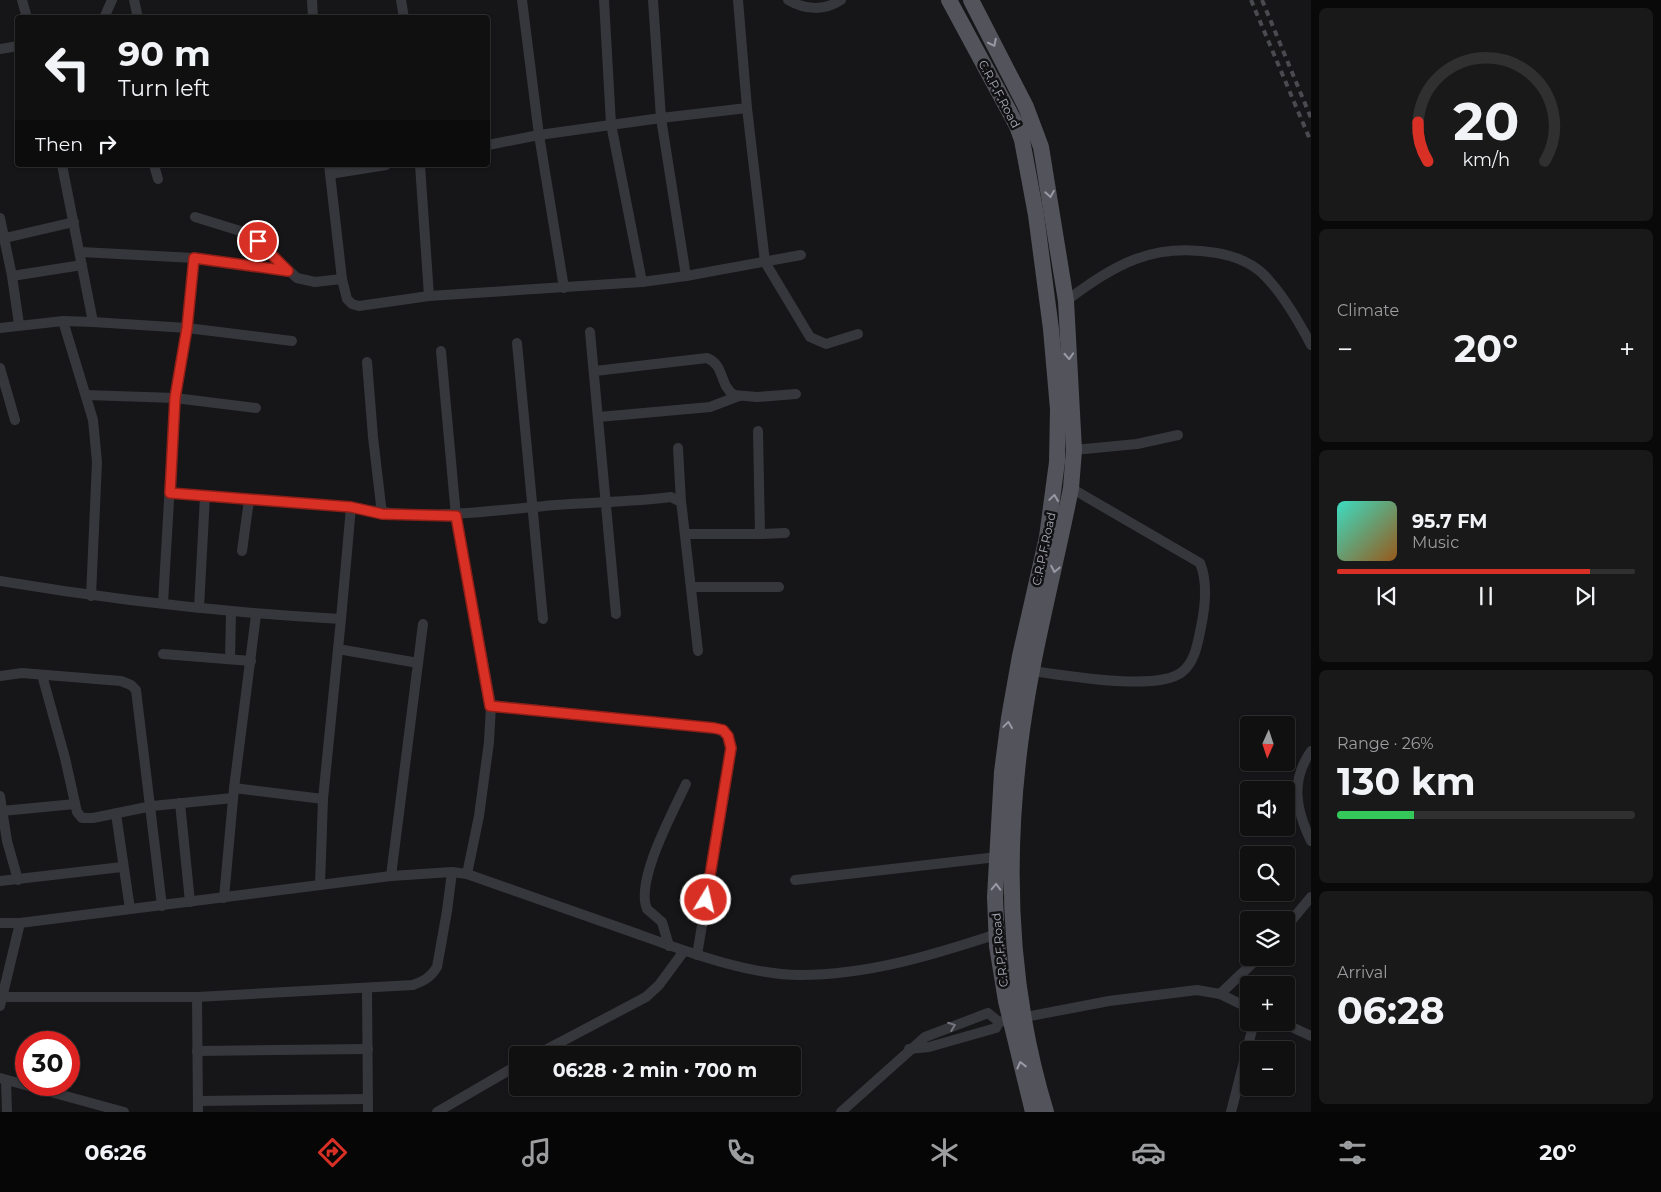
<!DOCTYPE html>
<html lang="en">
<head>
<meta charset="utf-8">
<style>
  body { margin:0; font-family:Montserrat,sans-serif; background:#19191a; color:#f1f3f6; height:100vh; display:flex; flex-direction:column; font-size:19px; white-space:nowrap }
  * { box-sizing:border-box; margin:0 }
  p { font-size:16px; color:#9c9d9f }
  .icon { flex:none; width:28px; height:28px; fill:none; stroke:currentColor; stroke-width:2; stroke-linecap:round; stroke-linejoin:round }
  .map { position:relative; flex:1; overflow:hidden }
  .sheet { display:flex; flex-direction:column; gap:8px; padding:8px; background:#090909; width:350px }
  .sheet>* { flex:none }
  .hud { position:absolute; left:15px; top:15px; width:475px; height:152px; border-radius:5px; box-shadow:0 1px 4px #0004,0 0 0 1px #303031; background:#101011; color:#f1f3f6; overflow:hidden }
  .needle { width:32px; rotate:183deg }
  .fabs { position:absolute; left:1240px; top:716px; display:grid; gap:10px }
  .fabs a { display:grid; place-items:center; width:55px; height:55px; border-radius:5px; background:#101011; box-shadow:0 1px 4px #0004,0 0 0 1px #303031; font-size:25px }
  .speed { position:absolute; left:15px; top:1031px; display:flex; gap:10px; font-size:25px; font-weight:700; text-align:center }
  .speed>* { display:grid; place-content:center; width:65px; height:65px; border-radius:50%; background:#101011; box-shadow:0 1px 4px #0004,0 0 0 1px #303031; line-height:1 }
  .speed .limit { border:8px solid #d22; background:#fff; color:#111 }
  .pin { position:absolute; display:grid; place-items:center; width:42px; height:42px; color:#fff; margin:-21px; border:2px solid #fff; border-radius:50%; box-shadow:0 1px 5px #0007 }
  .me { position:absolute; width:55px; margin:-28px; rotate:9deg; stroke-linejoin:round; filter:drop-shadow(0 0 4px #0008) }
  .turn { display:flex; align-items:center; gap:18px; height:105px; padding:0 20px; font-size:22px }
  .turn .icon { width:65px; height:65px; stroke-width:2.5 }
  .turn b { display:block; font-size:35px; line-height:42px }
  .then { display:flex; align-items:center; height:48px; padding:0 20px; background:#0003; gap:10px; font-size:19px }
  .big { font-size:38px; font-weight:700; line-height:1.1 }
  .sheet .widget { flex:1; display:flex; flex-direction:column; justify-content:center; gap:8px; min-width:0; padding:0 18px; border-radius:8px; background:#19191a }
  .sheet .dial { align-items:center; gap:0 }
  .dial svg { height:130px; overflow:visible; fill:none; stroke:#303031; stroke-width:7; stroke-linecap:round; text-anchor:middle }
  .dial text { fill:#f1f3f6; stroke:none }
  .song { display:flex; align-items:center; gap:15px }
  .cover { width:60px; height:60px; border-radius:8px; background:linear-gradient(135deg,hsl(170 70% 55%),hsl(30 70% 35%)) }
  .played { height:5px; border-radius:2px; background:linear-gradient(90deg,#d93025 85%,#303031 85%) }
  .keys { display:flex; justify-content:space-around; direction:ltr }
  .heat { display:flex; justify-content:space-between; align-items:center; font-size:28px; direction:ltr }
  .charge { height:8px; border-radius:4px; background:linear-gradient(90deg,#34c759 26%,#303031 0) }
  .trip { position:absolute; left:509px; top:1046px; width:292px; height:50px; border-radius:5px; background:#101011; box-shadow:0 1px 4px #0004,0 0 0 1px #303031; font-weight:700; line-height:50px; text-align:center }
  .tab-bar { display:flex; height:80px; justify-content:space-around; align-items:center; background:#060607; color:#9c9d9f }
  .tab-bar .icon { width:35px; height:35px }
  .tab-bar .on { color:#d93025 }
  .tab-bar b { font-size:22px; color:#f1f3f6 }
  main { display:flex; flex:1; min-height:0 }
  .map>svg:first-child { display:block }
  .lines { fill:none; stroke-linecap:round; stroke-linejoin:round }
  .street { stroke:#36373c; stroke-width:10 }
  .primary { stroke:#53535b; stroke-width:16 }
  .rail { stroke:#494b51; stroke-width:4; stroke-dasharray:6 5; stroke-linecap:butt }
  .oneway { stroke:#9799a5 }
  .oneway2 { stroke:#757780 }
  .route-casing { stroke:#8d1f18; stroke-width:12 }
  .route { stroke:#d93025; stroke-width:9 }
  .labels { text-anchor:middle; stroke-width:5; stroke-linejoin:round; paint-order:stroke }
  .street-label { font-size:12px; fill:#a8abb7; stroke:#111012 }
</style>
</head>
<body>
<main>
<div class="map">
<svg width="1311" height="1112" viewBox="0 0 1311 1112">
  <rect width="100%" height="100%" fill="#161517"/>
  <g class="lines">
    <!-- street -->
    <g class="street">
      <path d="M 22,0 L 27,18"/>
      <path d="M 134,0 L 138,18"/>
      <path d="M 312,0 L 313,18"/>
      <path d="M 401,0 L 404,18"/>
      <path d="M 522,0 L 539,135 L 564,288"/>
      <path d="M 604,0 L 611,124 L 642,282"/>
      <path d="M 653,0 L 661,118 L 747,108 L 738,0"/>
      <path d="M 788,0 C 805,10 825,11 841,0"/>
      <path d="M 104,18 L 112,0"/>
      <path d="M 0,49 L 18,46"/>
      <path d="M 747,108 L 765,262 L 810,337 L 826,344 L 858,334"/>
      <path d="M 488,145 L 539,135 L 661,118 L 686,276"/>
      <path d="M 62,165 L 93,322"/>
      <path d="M 154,165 L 158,179"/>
      <path d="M 329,165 L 342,279 L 347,299 L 352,304 L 359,306 L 429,296 L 642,282 L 686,276 L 801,255"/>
      <path d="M 420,165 L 429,296"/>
      <path d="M 330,174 L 386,165"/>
      <path d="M 195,217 L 250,234 L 297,278 L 315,282 L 342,279"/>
      <path d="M 0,218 L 12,276 L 19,324"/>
      <path d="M 5,238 L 74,222"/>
      <path d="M 81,252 L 194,258 L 288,271"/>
      <path d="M 12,276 L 82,265"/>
      <path d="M 1066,301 C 1116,264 1152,242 1217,253 C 1233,256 1249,261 1262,273 C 1282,292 1298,320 1311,345"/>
      <path d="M 63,321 L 93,420 L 97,462 L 91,596"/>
      <path d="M 0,328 L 63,321 L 93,322 L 187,328 L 292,341"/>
      <path d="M 590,332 L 616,614"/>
      <path d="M 517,343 L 543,619"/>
      <path d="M 441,351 L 456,516 L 491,705 L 489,742 L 479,816 L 467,874"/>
      <path d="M 367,362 L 373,437 L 382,514"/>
      <path d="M 0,368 L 15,420"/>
      <path d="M 595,371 L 707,358 C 725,365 719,385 734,395 L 757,397 L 796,394"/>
      <path d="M 86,395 L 175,398 L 256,408"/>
      <path d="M 599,417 L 710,407 L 739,396"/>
      <path d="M 678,448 L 681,502"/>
      <path d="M 1074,450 L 1137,444 L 1178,435"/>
      <path d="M 170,493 L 351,507"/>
      <path d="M 686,534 L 760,534 L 758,431"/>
      <path d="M 760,534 L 785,533"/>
      <path d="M 242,551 L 249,500"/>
      <path d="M 0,581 C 113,600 227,613 341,619 L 351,507 C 422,522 485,511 556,505 C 594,502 633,502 671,497 L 681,502 L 682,509 L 698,651"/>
      <path d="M 692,587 L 779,587"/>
      <path d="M 163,603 L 175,398 L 187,328 L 194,258"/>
      <path d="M 199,608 L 205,496"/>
      <path d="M 338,649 L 418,663"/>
      <path d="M 163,654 L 251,661"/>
      <path d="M 230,659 L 231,612"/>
      <path d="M 1032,671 C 1064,675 1157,692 1182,672 C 1195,662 1198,642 1201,627 C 1205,608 1208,582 1200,563 L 1071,488"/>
      <path d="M 42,675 L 65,758 L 77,812 L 82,818 L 93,818 L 152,806 L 233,798"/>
      <path d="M 0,676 L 22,673 L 121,681 L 131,685 L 136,690 L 162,906"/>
      <path d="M 491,705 L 714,728 C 736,733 730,753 728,771 L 697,955"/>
      <path d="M 1311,751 C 1290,781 1296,810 1311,841"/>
      <path d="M 234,788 L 323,799"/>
      <path d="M 0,796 L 7,841 L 18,880"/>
      <path d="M 180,803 L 190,902"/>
      <path d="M 2,811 L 75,804"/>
      <path d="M 116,814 L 130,909"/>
      <path d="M 391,876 L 423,624"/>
      <path d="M 795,880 L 997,857"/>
      <path d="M 0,881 L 122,867"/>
      <path d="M 320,885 L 323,799 L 341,619"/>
      <path d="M 224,898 L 234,788 L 256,615"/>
      <path d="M 0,923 L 20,923 L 391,876 L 452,872 L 467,874 C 522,893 577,913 632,932 C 682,950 747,975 800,975 C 868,975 933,955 997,934"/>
      <path d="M 1286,927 L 1311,897"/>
      <path d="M 669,946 L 662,922 L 647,909 C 635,881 673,812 686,784"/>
      <path d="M 367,988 L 368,1112"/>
      <path d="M 1220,994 L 1258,958"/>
      <path d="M 2,997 L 197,997"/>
      <path d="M 0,1006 L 20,923"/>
      <path d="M 1281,1022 L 1311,1036"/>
      <path d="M 909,1049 L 929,1047 L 996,1028 L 999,1022 L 1109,1001 L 1197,990 L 1220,994 L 1249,1008"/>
      <path d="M 197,1051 L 368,1049"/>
      <path d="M 536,1055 L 646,997 L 659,985 L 684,951"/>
      <path d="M 0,1078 L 124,1112"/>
      <path d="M 6,1080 L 7,1112"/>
      <path d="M 198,1101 L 368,1099"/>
      <path d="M 198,1112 L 197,997 L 413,985 C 424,981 431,977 437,967 L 447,911 L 452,872"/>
      <path d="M 437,1112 L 518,1065"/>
      <path d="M 841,1112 L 925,1037 L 988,1013 L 999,1022"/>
      <path d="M 1231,1112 L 1254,1022"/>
    </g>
    <!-- primary -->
    <g class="primary">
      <path d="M 949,0 L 1017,126 L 1022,140 L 1036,215 L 1051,329 L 1058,409 L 1057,462 L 1047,537 L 1020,656 L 1009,718 L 1002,772 L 995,897 L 997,946 L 1006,1001 L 1033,1112"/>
      <path d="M 971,0 L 1026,107 L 1041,147 L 1066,301 L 1074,450 L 1071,488 C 1055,569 1033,649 1022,730 C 1004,858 1008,988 1046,1112"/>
    </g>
    <!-- rail -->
    <g class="rail">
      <path d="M 1251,0 L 1311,142"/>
      <path d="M 1262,0 L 1311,118"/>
    </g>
  </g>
  <!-- one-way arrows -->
  <defs><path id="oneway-chevron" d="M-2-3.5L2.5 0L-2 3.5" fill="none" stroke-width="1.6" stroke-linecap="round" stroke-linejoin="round" transform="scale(1.25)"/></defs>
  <g class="oneway">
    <use href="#oneway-chevron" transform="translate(993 43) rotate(63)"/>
    <use href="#oneway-chevron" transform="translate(1050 194) rotate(81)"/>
    <use href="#oneway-chevron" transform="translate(1069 356) rotate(87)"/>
    <use href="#oneway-chevron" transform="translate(1054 498) rotate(-82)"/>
    <use href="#oneway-chevron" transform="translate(1055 569) rotate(101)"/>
    <use href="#oneway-chevron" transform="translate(1008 725) rotate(-82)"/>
    <use href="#oneway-chevron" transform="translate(996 887) rotate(-88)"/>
    <use href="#oneway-chevron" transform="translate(1021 1065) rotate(-104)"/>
  </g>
  <use class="oneway2" href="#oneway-chevron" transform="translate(952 1026) rotate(-21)"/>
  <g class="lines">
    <!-- route casing -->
    <g class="route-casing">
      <path id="route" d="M 258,241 L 288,271 L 194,258 L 187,328 L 175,398 L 170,493 L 351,507 L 382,514 L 456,516 L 490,706 L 714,728 L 723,730 L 728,736 L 731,748 L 706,900"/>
    </g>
    <!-- route -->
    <use href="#route" class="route"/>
  </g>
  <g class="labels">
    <!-- street labels -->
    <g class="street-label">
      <text transform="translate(999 94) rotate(62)" y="4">C.R.P.F.Road</text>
      <text transform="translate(1044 549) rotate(-78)" y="4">C.R.P.F.Road</text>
      <text transform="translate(1000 950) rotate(-96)" y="4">C.R.P.F.Road</text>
    </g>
  </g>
</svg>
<div class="fabs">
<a><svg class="needle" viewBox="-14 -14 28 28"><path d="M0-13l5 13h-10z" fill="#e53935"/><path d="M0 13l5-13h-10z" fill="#9c9d9f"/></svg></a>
<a><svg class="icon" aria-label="sound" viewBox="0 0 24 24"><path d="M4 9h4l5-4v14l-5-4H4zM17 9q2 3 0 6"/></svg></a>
<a><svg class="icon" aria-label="search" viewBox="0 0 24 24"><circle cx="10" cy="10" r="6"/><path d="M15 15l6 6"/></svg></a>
<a><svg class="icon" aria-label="layers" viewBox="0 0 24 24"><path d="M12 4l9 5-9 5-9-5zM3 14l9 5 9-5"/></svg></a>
<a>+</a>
<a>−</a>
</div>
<div class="speed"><div class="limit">30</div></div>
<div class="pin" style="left:258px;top:241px;background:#d93025"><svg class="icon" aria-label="arrive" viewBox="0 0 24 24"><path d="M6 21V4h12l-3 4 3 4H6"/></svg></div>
<svg class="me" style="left:706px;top:900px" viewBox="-20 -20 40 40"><circle r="17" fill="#d93025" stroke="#fff" stroke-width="3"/><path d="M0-11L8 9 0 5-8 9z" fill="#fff"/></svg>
<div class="trip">06:28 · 2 min · 700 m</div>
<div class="hud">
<div class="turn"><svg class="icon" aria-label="left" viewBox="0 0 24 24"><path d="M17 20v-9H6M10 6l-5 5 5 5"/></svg><div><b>90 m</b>Turn left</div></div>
<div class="then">Then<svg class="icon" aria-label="right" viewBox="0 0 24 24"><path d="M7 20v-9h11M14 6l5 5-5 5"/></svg></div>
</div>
</div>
<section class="sheet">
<div class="widget dial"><svg viewBox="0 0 100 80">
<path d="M14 69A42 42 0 1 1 86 69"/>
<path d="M14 69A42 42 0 0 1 8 45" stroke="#d93025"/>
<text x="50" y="56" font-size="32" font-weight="700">20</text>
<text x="50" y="72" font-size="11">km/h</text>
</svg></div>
<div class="widget"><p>Climate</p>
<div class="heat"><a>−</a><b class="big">20°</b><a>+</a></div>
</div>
<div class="widget">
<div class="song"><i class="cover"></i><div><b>95.7 FM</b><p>Music</p></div></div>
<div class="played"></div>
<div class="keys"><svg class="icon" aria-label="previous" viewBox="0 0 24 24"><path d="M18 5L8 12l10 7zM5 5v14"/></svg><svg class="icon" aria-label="pause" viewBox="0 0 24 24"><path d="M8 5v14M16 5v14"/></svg><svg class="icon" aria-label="next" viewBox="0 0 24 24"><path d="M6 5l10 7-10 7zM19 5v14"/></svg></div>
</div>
<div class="widget"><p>Range · 26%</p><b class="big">130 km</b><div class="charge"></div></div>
<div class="widget"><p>Arrival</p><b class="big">06:28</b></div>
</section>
</main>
<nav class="tab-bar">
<b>06:26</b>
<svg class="icon on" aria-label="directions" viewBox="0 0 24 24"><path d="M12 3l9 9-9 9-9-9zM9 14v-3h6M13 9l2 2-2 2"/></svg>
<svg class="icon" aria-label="music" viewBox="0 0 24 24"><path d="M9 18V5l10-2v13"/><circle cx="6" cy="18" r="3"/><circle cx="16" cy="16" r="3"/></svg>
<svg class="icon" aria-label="phone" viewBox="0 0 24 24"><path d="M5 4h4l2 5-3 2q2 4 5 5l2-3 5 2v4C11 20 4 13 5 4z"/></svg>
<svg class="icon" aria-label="climate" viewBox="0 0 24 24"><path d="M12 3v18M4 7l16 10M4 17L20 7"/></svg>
<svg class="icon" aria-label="car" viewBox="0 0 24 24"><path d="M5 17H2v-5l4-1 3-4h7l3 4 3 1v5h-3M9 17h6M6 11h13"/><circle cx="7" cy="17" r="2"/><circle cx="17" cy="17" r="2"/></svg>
<svg class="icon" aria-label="filters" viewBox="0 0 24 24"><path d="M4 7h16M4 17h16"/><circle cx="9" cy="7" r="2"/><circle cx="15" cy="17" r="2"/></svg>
<b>20°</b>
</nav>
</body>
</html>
